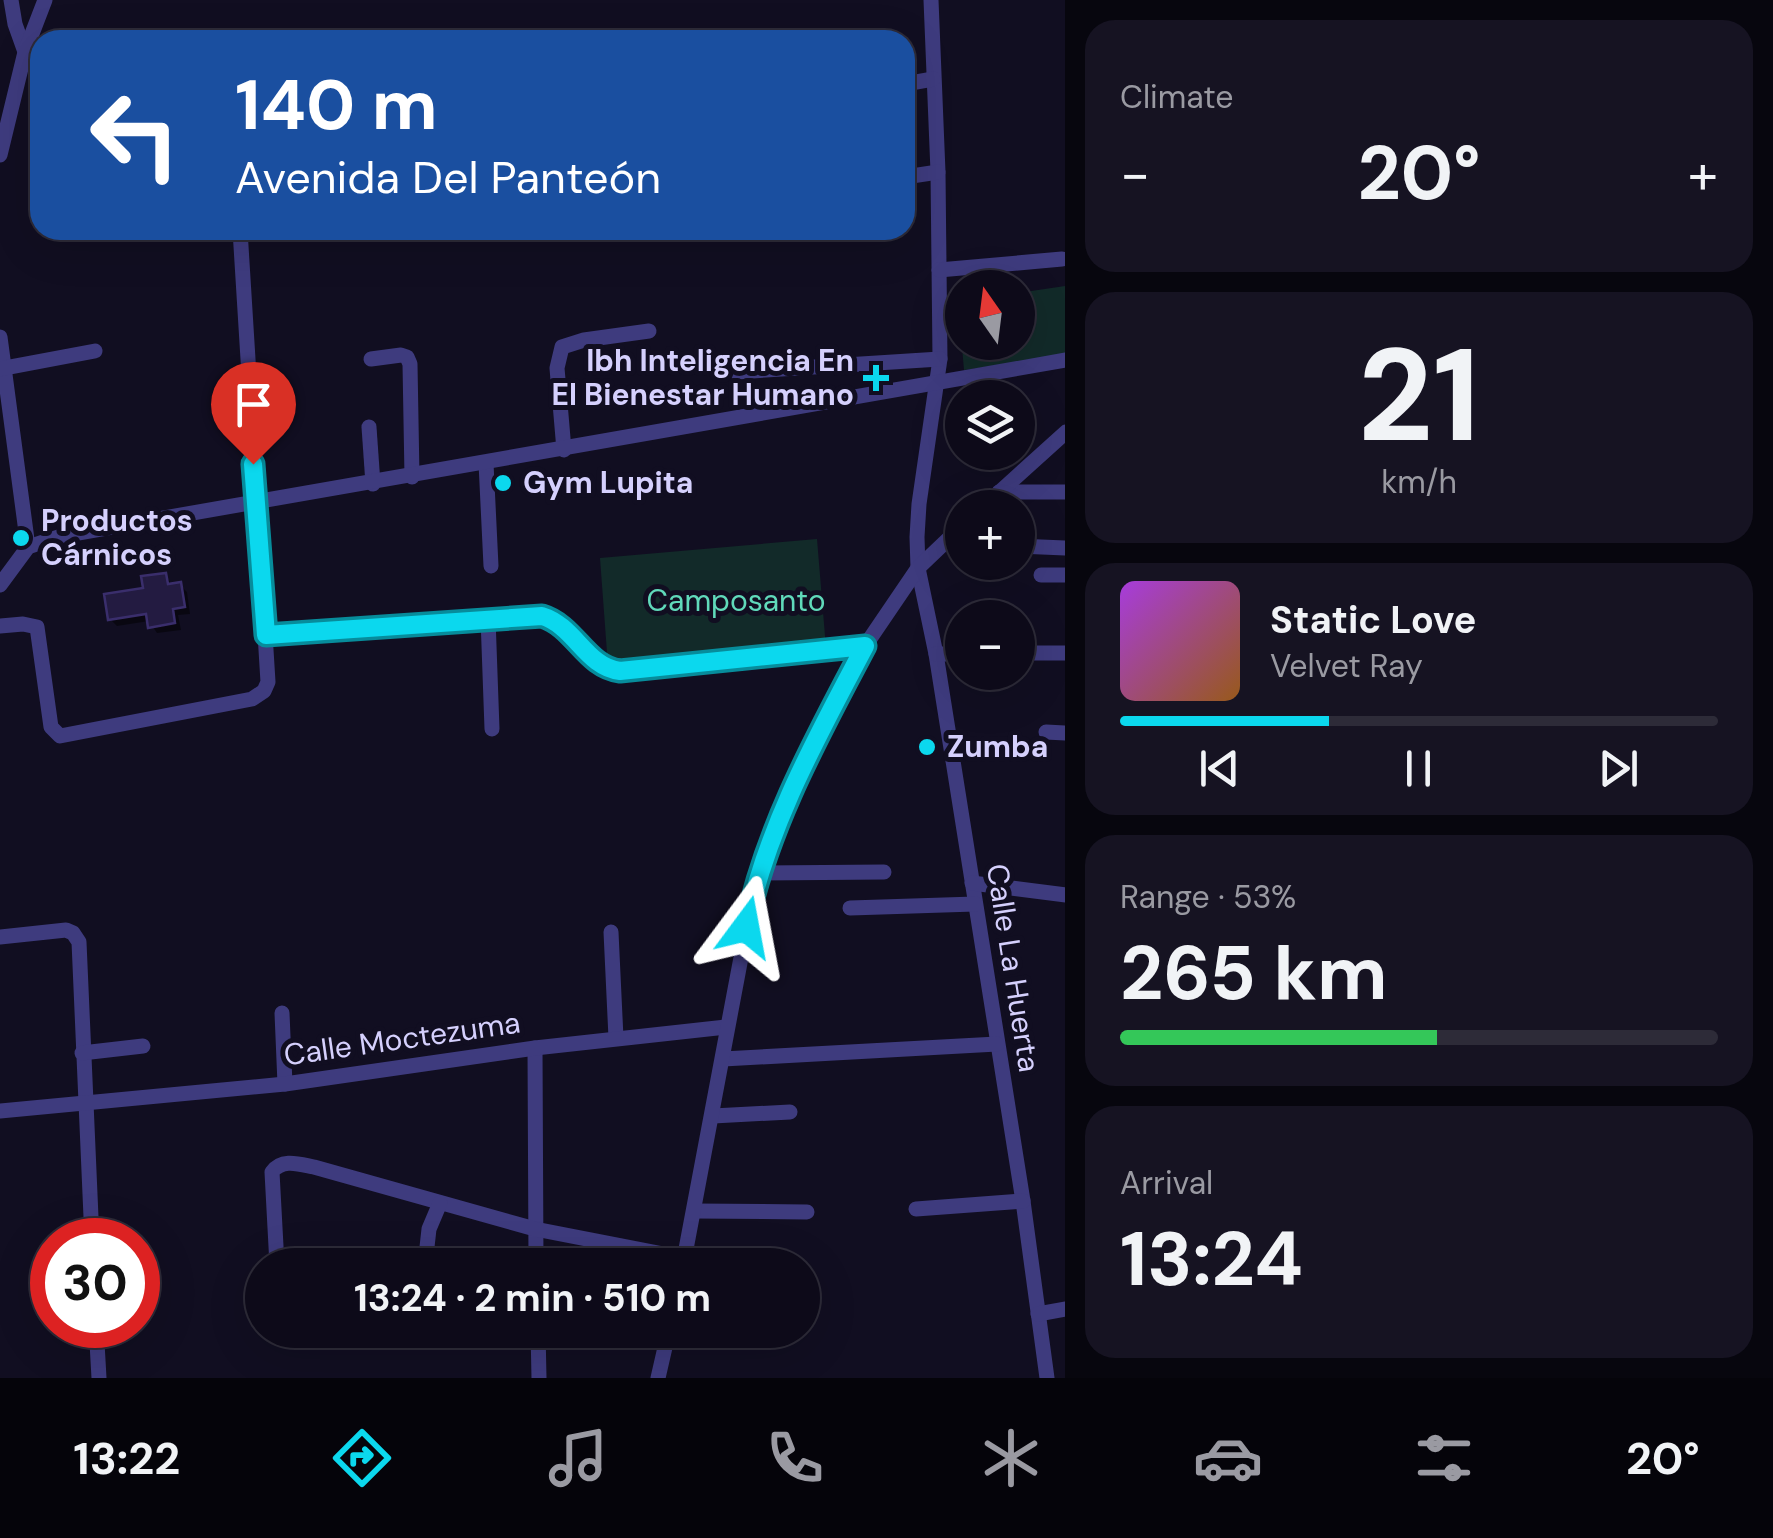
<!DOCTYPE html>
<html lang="en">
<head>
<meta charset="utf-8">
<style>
  body { margin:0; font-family:"DM Sans",sans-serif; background:#161322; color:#f1f3f6; height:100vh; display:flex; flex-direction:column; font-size:38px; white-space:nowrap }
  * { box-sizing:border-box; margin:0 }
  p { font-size:32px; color:#9a9aa2 }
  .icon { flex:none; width:55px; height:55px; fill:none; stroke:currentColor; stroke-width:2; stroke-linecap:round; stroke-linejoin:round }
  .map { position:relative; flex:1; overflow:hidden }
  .drawer { display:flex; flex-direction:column; gap:20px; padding:20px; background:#07060e; width:708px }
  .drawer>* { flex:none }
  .hud { position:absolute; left:30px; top:30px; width:885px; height:210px; border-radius:30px; box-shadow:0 10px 40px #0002,0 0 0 2px #2d2b38; background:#1a4fa0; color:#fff; overflow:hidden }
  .needle { width:65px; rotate:346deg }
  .controls { position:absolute; left:945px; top:270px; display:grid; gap:20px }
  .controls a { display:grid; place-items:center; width:90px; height:90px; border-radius:50%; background:#0d0a19; box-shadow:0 10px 40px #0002,0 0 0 2px #2d2b38; font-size:50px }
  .speed { position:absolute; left:30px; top:1218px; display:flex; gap:20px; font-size:50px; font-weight:700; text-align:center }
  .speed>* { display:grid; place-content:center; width:130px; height:130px; border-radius:50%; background:#0d0a19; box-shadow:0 10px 40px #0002,0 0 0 2px #2d2b38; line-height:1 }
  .speed .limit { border:15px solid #d22; background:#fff; color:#111 }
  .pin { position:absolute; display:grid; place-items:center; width:85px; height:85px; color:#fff; margin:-102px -42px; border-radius:50% 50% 50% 0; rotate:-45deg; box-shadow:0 0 10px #0007 }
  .pin .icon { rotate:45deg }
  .me { position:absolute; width:110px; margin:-55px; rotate:13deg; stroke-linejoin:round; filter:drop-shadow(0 0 8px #0008) }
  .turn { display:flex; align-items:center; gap:35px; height:210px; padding:0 40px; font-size:45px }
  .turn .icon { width:130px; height:130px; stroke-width:2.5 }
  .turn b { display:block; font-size:70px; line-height:85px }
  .big { font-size:75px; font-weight:700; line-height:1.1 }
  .drawer .card { flex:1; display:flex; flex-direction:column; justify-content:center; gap:15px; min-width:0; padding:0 35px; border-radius:30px; background:#161322 }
  .drawer .dial { align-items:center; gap:0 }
  .dial b { font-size:130px; line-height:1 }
  .song { display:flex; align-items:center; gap:30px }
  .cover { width:120px; height:120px; border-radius:15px; background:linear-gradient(135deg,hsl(280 70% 55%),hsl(30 70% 35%)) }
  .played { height:10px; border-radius:5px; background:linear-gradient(90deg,#0bd8ee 35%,#2d2b38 35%) }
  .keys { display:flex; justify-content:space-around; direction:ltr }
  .heat { display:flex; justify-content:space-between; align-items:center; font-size:55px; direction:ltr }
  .charge { height:15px; border-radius:8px; background:linear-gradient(90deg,#34c759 53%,#2d2b38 0) }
  .trip { position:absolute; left:245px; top:1248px; width:575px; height:100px; border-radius:50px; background:#0d0a19; box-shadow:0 10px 40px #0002,0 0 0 2px #2d2b38; font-weight:700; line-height:100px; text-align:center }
  .menu { display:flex; height:160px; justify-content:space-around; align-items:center; background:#05040a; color:#9a9aa2 }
  .menu .icon { width:70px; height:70px }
  .menu .current { color:#0bd8ee }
  .menu b { font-size:45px; color:#f1f3f6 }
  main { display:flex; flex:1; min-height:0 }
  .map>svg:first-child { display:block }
  .green { fill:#122a29 }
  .shadow { fill:#0007 }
  .building { fill:#231b41; stroke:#3a2e6c; stroke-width:2.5 }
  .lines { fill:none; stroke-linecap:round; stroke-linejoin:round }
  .minor { stroke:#3e3b7e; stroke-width:15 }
  .route-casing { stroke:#078c9b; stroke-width:25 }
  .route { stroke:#0bd8ee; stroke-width:18 }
  .poi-dot { fill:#0bd8ee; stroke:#110e21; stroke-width:4 }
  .labels { text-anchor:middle; stroke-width:10; stroke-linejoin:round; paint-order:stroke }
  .poi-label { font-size:30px; font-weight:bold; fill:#d5d0fd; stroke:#110e21; text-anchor:start }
  .park-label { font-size:30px; fill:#60d9ba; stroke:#110e21 }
  .street-label { font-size:30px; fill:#d5d0fd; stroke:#110e21 }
</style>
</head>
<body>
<main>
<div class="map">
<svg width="1066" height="1378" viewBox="0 0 1066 1378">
  <rect width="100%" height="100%" fill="#110e21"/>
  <!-- green -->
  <g class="green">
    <path d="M 1065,286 L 1065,356 L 964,370 L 958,301 L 962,300 L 962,342 L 1018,342 L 1018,293 Z"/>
    <path d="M 817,539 L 826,648 L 608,666 L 600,558 Z"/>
  </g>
  <!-- shadow -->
  <path class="shadow" d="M 165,575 L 173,586 L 180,585 L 187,592 L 190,614 L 178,615 L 181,630 L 157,633 L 149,621 L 117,626 L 110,619 Z"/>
  <!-- building -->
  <path class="building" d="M 166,573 L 168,584 L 181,582 L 185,607 L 173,609 L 175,623 L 148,628 L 146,614 L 108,620 L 104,594 L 143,588 L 141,576 Z"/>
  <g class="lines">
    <!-- minor -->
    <g class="minor">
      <path d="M 11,0 L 15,24 L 25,52"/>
      <path d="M 931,0 L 938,172 L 940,359 L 919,504 L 917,537 L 918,568 L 936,654 L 1023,1201 L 1047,1378"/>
      <path d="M 905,84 L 933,79"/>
      <path d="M 0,155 L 25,52 L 45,0"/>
      <path d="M 905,177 L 938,172"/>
      <path d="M 939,270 L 1062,259"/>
      <path d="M 0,337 L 28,547"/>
      <path d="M 371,359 L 401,355 L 407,357 L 410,364 L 412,477"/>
      <path d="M 0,369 L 95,351"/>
      <path d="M 736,372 L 940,359"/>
      <path d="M 369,427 L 373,484"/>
      <path d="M 564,450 L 557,368 L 562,347 L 584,340 L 649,331"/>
      <path d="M 486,463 L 491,566"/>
      <path d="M 999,492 L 1066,492"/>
      <path d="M 982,508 L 1066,432"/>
      <path d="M 1018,546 L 1066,548"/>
      <path d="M 1041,575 L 1066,575"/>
      <path d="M 0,585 L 28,547 L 61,536 L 1066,360"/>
      <path d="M 488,618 L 492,729"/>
      <path d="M 0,626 L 23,624 L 37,627 L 51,727 L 60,736 L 252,699 L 264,691 L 268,682 L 240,230"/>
      <path d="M 266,635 L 542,616 C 575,626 586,667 620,671 L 865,646"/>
      <path d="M 1018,653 L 1066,653"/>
      <path d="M 936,654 L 962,654"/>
      <path d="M 1046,732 L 1066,733"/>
      <path d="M 759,873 L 884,872"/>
      <path d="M 972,883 L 1066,895"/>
      <path d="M 850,908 L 975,904"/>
      <path d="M 611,932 L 616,1038"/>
      <path d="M 0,937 L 66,930 L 73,933 L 79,942 L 92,1240"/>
      <path d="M 282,1013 L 285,1084"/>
      <path d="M 535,1048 L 536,1265"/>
      <path d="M 82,1053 L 143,1046"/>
      <path d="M 723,1059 L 997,1044"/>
      <path d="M 0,1111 L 285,1084 L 535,1048 L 726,1027"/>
      <path d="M 713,1116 L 790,1112"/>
      <path d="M 916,1209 L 1023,1201"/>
      <path d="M 694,1211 L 807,1212"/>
      <path d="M 277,1265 L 272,1172 C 282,1158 299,1164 314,1167 L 535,1229 L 684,1258"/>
      <path d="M 425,1265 L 429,1229 L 440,1203"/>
      <path d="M 683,1265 L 753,894 L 791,790 L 865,646 L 918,568 L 962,526"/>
      <path d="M 1038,1314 L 1066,1309"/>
      <path d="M 96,1325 L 99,1378"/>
      <path d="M 282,1330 L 282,1333"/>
      <path d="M 431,1330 L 431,1332"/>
      <path d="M 538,1330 L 539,1378"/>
      <path d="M 658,1378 L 669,1330"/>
    </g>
  </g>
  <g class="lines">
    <!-- route casing -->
    <g class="route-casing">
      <path id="route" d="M 253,464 L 266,635 L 542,616 C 575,626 586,667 620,671 L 865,646 C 817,737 767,826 746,927"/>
    </g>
    <!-- route -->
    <use href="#route" class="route"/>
  </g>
  <!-- markers -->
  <g class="poi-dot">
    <path d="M871 363h10v10h10v10h-10v10h-10v-10h-10v-10h10z"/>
    <circle cx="503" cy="483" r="10"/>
    <circle cx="21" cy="538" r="10"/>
    <circle cx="927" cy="747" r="10"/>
  </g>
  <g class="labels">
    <!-- poi labels -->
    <g class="poi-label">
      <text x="854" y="371" text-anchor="end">Ibh Inteligencia En<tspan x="854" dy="34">El Bienestar Humano</tspan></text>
      <text x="523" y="493">Gym Lupita</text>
      <text x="41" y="531">Productos<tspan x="41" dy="34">Cárnicos</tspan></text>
      <text x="947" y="757">Zumba</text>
    </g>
    <!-- park labels -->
    <g class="park-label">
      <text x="736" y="611">Camposanto</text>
    </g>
    <!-- street labels -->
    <g class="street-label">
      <text transform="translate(1013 968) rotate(81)" y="10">Calle La Huerta</text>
      <text transform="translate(402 1039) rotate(-8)" y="10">Calle Moctezuma</text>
    </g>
  </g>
</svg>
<div class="controls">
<a><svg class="needle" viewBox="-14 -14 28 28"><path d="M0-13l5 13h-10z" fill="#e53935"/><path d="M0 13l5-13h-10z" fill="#9a9aa2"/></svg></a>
<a><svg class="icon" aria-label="layers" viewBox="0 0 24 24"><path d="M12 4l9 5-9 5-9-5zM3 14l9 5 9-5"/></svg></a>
<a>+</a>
<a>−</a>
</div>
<div class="speed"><div class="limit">30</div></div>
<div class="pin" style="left:253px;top:464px;background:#d93025"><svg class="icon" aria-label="arrive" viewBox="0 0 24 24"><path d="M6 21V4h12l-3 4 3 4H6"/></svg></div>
<svg class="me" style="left:746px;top:927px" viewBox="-20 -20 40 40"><path d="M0-17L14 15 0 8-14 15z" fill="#0bd8ee" stroke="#fff" stroke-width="4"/></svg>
<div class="trip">13:24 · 2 min · 510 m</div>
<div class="hud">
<div class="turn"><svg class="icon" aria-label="left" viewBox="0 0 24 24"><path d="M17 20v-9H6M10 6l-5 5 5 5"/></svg><div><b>140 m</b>Avenida Del Panteón</div></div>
</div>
</div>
<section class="drawer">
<div class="card"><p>Climate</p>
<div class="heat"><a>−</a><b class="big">20°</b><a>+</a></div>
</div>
<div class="card dial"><b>21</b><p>km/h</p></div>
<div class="card">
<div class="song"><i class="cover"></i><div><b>Static Love</b><p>Velvet Ray</p></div></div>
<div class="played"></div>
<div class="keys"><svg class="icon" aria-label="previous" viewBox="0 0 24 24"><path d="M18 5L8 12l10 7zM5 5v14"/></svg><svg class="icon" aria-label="pause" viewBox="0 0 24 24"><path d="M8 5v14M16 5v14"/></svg><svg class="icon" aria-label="next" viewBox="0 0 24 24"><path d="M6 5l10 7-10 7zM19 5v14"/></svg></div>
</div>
<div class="card"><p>Range · 53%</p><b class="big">265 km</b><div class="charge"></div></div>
<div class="card"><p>Arrival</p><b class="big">13:24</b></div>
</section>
</main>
<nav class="menu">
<b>13:22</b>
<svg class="icon current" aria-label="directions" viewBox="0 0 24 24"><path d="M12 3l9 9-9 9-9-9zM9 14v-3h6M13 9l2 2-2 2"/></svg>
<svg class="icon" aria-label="music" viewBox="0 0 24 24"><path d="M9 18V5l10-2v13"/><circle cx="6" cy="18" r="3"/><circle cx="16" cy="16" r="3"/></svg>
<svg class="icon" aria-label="phone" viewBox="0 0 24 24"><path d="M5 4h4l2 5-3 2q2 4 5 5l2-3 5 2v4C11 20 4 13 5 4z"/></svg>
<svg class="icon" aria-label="climate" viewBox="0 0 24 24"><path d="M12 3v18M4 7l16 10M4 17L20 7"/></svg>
<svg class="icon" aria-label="car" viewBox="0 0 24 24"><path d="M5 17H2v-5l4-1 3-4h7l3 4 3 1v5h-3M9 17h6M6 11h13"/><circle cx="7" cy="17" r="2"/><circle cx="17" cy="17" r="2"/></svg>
<svg class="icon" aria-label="filters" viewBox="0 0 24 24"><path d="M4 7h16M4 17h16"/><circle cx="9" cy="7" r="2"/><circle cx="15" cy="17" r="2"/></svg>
<b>20°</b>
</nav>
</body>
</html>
